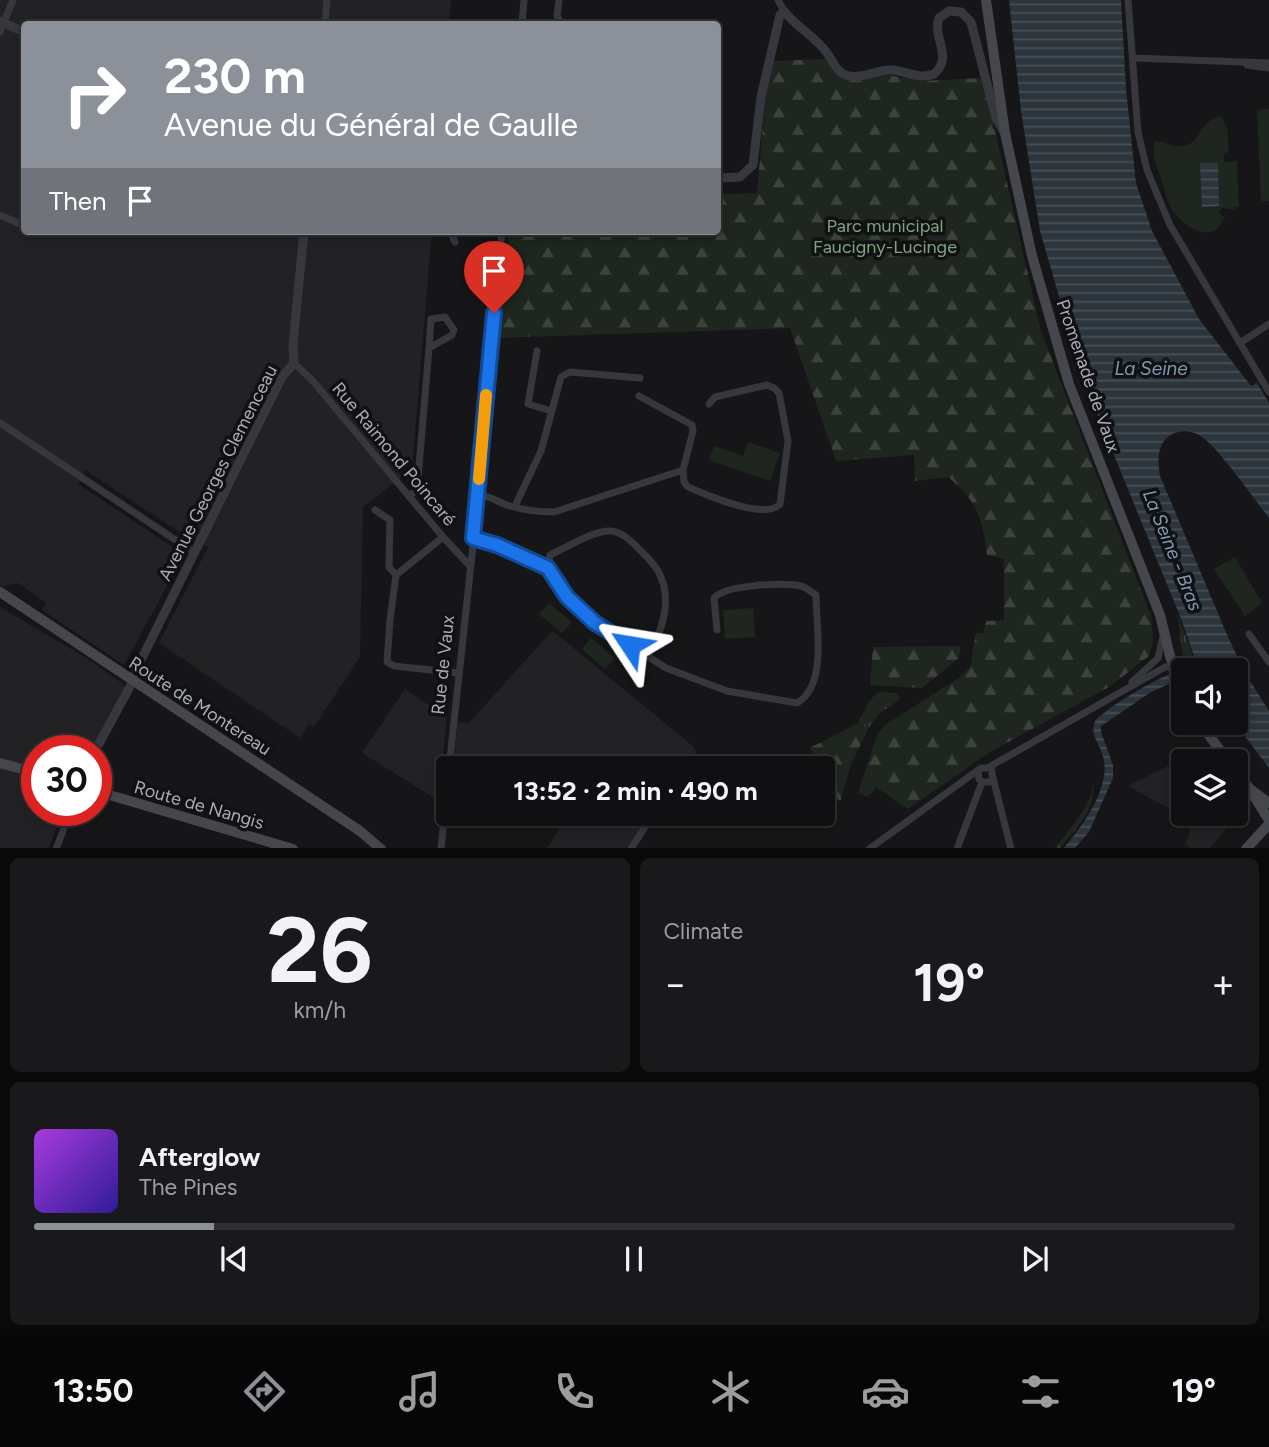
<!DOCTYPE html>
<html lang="en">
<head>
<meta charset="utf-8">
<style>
  body { margin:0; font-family:Figtree,sans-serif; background:#19191b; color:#f1f3f6; height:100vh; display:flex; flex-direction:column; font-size:26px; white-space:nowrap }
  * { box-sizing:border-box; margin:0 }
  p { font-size:23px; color:#9c9d9f }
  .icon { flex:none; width:38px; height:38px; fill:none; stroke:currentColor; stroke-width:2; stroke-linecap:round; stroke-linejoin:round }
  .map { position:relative; height:848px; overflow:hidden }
  .drawer { display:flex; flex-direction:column; gap:10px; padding:10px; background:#09090a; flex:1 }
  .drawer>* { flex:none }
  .banner { position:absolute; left:21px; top:21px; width:700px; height:214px; border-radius:7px; box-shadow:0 4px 10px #0003,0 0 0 2px #303032; background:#8c9099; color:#fff; overflow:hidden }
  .fabs { position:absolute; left:1171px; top:658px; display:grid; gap:14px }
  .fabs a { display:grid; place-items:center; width:77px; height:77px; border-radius:7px; background:#101012; box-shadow:0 4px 10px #0003,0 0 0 2px #303032; font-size:35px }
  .speed { position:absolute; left:21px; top:735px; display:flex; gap:14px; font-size:35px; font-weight:700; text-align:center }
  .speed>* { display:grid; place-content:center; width:91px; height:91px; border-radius:50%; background:#101012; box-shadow:0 4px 10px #0003,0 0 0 2px #303032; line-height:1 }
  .speed .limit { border:10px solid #d22; background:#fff; color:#111 }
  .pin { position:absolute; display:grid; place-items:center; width:60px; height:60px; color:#fff; margin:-72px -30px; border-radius:50% 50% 50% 0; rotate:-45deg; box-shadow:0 0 7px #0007 }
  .pin .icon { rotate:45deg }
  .me { position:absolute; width:77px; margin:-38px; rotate:303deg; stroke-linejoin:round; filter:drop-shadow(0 0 5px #0008) }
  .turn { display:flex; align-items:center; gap:24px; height:147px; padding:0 28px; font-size:32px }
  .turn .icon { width:91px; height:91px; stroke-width:2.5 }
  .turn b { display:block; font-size:49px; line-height:60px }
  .then { display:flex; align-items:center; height:66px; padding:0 28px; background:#0003; gap:14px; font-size:26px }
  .big { font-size:52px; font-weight:700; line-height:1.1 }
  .drawer .widget { flex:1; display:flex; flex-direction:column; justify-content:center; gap:10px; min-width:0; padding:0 24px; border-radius:10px; background:#19191b }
  .drawer .dial { align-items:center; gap:0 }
  .dial b { font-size:91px; line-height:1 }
  .song { display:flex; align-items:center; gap:21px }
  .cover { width:84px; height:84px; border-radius:10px; background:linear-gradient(135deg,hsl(280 70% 55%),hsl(250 70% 35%)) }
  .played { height:7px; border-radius:4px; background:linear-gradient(90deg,#8c9099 15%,#303032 15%) }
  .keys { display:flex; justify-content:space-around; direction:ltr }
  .heat { display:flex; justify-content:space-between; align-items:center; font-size:38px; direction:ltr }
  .drawer .tiles { flex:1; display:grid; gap:10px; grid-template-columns:1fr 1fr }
  .widget:last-child { grid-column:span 2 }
  .trip { position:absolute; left:436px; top:756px; width:399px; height:70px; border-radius:7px; background:#101012; box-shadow:0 4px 10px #0003,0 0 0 2px #303032; font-weight:700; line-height:70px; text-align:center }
  .menu { display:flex; height:112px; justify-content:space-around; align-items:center; background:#060607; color:#9c9d9f }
  .menu .icon { width:49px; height:49px }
  .menu .on { color:#8c9099 }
  .menu b { font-size:32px; color:#f1f3f6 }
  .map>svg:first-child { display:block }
  .built { fill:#222225 }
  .grass { fill:url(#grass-tufts) }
  .forest { fill:url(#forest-firs) }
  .garden { fill:#1e261f }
  .water { fill:url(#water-rules) }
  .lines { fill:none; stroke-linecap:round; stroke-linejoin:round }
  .minor { stroke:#37383d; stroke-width:7 }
  .tertiary { stroke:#37383d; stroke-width:9 }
  .secondary { stroke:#45474d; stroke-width:10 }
  .route-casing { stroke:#114b97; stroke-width:18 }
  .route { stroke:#1a73e8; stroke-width:12 }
  .slow { stroke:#f59e0b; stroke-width:12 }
  .labels { text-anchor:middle; stroke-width:7; stroke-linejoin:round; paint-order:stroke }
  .park-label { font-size:18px; fill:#7fa381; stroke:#111113 }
  .street-label { font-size:18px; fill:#a8adb8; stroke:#111113 }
  .water-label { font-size:19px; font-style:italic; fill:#7f9bb3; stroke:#111113 }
</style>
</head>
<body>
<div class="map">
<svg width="1269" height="849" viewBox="0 0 1269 849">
  <defs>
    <pattern id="grass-tufts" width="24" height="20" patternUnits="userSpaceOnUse" patternTransform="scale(1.75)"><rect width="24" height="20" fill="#1e261f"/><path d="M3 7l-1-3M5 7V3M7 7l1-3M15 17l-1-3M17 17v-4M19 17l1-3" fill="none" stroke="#3c433d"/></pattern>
    <pattern id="forest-firs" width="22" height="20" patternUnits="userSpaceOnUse" patternTransform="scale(1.75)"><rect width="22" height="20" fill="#1e261f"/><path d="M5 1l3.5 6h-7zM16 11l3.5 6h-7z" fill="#3c433d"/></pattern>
    <pattern id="water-rules" width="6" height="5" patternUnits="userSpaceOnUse" patternTransform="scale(1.75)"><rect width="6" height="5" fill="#2c353c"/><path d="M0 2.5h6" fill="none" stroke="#485056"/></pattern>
  </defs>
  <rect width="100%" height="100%" fill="#161618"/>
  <!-- built -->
  <g class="built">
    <path d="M 0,0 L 451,0 L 449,24 L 24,24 L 24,231 L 432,231 L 412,469 L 363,507 L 360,657 L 314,727 L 309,724 L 300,738 L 159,643 L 208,547 L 184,535 L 85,470 L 78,484 L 177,550 L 179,564 L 124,665 L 42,610 L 46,603 L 18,583 L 0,587 Z"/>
    <path d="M 0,607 L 88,659 L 123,684 L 125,688 L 94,751 L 37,751 L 37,810 L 63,810 L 49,848 L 0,849 Z"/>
    <path d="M 554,632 L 694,747 L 696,752 L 685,768 L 537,768 L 526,759 L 517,768 L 453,766 L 458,722 L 469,723 L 550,633 Z"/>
    <path d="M 405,689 L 447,717 L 439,796 L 436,799 L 362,753 Z"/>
    <path d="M 1178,761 L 1183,770 L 1183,814 L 1222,814 L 1231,823 L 1210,848 L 1190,848 L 1185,844 L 1190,833 L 1188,821 L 1181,815 L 1128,786 Z"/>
    <path d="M 569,814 L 656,814 L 634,848 L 547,848 Z"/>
  </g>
  <!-- grass -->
  <g class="grass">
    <path d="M 1177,612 L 1198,670 L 1184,668 Z"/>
    <path d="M 881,692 L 897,693 L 900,699 L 879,714 L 868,729 L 858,721 C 867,711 868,696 881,692 Z"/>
    <path d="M 1093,783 C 1096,810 1076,829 1060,848 L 1055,848 L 1082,813 L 1091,795 Z"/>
  </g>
  <!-- forest -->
  <g class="forest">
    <path d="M 827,59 L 843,78 L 882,74 L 922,81 L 983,78 L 1041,331 L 1151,616 L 1153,640 L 1149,656 L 1109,687 L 990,752 L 908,809 L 876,787 L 868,797 L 858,793 L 877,735 L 885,725 L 957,679 L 970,668 L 976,633 L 983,633 L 986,621 L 1004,620 L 1004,559 L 987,555 C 983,520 977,500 948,477 L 915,481 L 914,455 L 836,461 L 790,328 L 496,338 L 509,231 L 718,231 L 718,194 L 757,193 L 767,80 L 772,61 Z"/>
    <path d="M 961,646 L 959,658 L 922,688 L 870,685 L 873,647 Z"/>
    <path d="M 860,722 L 868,729 L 850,767 L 840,803 L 810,748 Z"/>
  </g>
  <!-- garden -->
  <g class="garden">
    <path d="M 1269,109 L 1269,201 L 1261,201 L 1257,110 Z"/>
    <path d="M 1221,116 L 1227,128 L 1229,151 L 1224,154 L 1224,162 L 1237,161 L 1239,207 L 1235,207 L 1235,210 L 1222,208 L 1219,214 L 1225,217 C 1222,222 1219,228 1215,230 C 1199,239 1176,219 1170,206 C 1166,197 1164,188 1161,179 C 1157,166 1150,154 1155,141 C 1164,141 1174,148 1183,146 C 1201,144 1199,120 1221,116 Z"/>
    <path d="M 748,442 L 780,453 L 770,481 L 709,460 L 714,446 L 743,456 Z"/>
    <path d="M 1235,557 L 1262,603 L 1245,616 L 1214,569 Z"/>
    <path d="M 549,603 L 572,622 L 562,633 L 539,614 Z"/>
    <path d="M 753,608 L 755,637 L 725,639 L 723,610 Z"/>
    <path d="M 591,638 L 615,658 L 605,669 L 582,649 Z"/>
  </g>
  <!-- water -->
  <g class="water">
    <path d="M 1009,0 L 1121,0 L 1126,89 L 1136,183 L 1152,231 L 1199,319 L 1251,386 L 1257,383 L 1269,403 L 1269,518 C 1255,500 1216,444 1199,435 C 1189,430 1178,430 1169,436 C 1156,446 1158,463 1160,476 L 1228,637 L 1245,673 L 1269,711 L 1269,768 L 1235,723 L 1236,670 L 1199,670 L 1180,616 L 1084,382 L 1040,231 L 1021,111 Z"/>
    <path d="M 1200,163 L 1218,163 L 1219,206 L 1202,207 Z"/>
    <path d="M 1192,668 L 1197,670 L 1183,670 L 1183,678 L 1151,692 L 1101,726 L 1101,732 L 1113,765 L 1113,778 L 1089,832 L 1075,848 L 1063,849 C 1081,828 1109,791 1104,761 C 1102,745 1089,737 1095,721 C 1110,705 1171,668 1192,668 Z"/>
  </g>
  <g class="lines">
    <!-- minor -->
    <g class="minor">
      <path d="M 559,0 L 557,16 L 562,24"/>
      <path d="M 778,0 L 784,11"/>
      <path d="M 1128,0 L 1138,132 L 1147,170 L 1170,225 L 1269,392"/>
      <path d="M 325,24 L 327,0"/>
      <path d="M 522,24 L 524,0"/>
      <path d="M 0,32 L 13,0"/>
      <path d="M 1133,58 L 1269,63"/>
      <path d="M 1247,65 L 1269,68"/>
      <path d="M 0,215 L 22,225"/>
      <path d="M 450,231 L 455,242"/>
      <path d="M 1240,343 L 1269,324"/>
      <path d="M 537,351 L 528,404 L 551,411"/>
      <path d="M 294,363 L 312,380 L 443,537 L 469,565"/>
      <path d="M 0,423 L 195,553"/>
      <path d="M 683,470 L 684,482 L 688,487 C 707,495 765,521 780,504 L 788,441 L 779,393 L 774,388 L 767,385 L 715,397 L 709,404"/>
      <path d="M 477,495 C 488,495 495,500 504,504 C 521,510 537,512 554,512 L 683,470 L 693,431 L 692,425 L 639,396"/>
      <path d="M 409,496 L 417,490 L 429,348 L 452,335 L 454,330 L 445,317 L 431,319 L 429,348"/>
      <path d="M 515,506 L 541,451 L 561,377 L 570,372 L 640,378"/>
      <path d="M 375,510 L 390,520 L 389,567 L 396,575"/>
      <path d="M 473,538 L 497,545 L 548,568 L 567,597 L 595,623 L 666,668 L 727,691 L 797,703 C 828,685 816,626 816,595 C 811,592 806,587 801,586 C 784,582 725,585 714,598 L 717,630"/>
      <path d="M 548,568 L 550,555 C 566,548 594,530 611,531 C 622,532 631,541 638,548 C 646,556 655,564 659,573 C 673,599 662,634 647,656"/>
      <path d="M 396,575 L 390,620 L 387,662 L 394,666 L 458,673"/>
      <path d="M 396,575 L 443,537"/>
      <path d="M 1249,634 L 1269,662"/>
      <path d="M 1132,682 L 1158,658 L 1163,636"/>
      <path d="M 989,767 L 1165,667 L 1169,666 L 1174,672"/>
      <path d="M 449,768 L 475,527 L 502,231"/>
      <path d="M 993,778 L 1011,849"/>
      <path d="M 56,849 L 71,810"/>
      <path d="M 441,849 L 448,780"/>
      <path d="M 631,849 L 653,814"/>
      <path d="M 869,849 L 981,768 L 991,768 L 993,778 L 990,782 L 982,782 L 979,779 L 978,772"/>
      <path d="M 957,849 L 982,782"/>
    </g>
    <!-- tertiary -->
    <g class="tertiary">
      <path d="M 0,21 L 24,32"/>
      <path d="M 718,178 L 740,177 L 753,165 L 761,97 L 780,15 L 784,11 C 796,27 816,37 827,53 C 833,61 837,74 849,76 C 864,79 877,69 892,70 C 907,71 918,80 934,74 C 954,56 932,39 939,18 L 949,11 L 961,12 L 971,22 L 996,118 L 1004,132"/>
      <path d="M 95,751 L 133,681 L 136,670 L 282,377 L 294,363 L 293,344 L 304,231"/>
    </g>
    <!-- secondary -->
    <g class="secondary">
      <path d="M 986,0 L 1005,133 L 1032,256 L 1069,384 L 1160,615 L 1170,656 L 1183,688"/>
      <path d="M 0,592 L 360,831 L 381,849"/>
      <path d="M 1200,723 L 1228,761"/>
      <path d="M 0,763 L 37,773"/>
      <path d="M 1236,771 L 1250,789 L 1269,803"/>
      <path d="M 96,791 L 293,849"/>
      <path d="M 1252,793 L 1269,820"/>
      <path d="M 1246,849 L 1269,824"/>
    </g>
  </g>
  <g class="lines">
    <!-- route casing -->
    <g class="route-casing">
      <path id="route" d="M 494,313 L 473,538 L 497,545 L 548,568 L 567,597 L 595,623 L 630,645"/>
    </g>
    <!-- route -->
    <use href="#route" class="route"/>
    <!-- slow -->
    <path class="slow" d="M 479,479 L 486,395"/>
  </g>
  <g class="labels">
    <!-- park labels -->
    <g class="park-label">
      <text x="885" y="232">Parc municipal<tspan x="885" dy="21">Faucigny-Lucinge</tspan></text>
    </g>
    <!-- street labels -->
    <g class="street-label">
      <text transform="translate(1088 376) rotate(71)" y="6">Promenade de Vaux</text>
      <text transform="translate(394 454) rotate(50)" y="6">Rue Raimond Poincaré</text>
      <text transform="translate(218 473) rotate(-63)" y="6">Avenue Georges Clemenceau</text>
      <text transform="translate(443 665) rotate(-84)" y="6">Rue de Vaux</text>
      <text transform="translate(200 706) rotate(33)" y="6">Route de Montereau</text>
      <text transform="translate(199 805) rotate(16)" y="6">Route de Nangis</text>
    </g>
    <!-- water labels -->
    <g class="water-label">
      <text x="1151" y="375">La Seine</text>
      <text transform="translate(1173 550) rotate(68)" y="7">La Seine - Bras</text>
    </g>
  </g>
</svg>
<div class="fabs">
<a><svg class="icon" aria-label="sound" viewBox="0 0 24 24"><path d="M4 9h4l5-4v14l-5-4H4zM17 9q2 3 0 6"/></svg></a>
<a><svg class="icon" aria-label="layers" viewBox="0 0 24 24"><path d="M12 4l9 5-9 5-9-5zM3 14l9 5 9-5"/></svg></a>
</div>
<div class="speed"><div class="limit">30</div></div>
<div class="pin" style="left:494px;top:313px;background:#d93025"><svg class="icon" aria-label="arrive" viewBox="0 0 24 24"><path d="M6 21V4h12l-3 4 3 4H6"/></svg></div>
<svg class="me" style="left:630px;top:645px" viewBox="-20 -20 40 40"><path d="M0-17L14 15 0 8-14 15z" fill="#1a73e8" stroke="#fff" stroke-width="4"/></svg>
<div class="trip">13:52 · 2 min · 490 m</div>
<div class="banner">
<div class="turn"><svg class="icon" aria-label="right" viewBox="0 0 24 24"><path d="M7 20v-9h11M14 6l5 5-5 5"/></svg><div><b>230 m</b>Avenue du Général de Gaulle</div></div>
<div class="then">Then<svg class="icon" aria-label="arrive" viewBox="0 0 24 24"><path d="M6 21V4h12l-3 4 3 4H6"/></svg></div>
</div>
</div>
<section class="drawer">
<div class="tiles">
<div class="widget dial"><b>26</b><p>km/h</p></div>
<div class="widget"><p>Climate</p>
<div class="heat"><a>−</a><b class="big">19°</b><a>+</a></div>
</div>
<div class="widget">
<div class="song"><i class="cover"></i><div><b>Afterglow</b><p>The Pines</p></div></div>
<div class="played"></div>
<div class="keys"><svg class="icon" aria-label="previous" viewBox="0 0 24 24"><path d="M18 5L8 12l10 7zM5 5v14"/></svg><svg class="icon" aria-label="pause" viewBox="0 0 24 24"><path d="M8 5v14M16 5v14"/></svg><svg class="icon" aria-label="next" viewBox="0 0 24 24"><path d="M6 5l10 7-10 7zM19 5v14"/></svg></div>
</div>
</div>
</section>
<nav class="menu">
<b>13:50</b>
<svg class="icon on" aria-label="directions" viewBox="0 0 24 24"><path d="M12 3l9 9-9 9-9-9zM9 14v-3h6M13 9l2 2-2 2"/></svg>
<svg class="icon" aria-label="music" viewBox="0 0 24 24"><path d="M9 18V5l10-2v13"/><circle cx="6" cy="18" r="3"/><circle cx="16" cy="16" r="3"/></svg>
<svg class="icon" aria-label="phone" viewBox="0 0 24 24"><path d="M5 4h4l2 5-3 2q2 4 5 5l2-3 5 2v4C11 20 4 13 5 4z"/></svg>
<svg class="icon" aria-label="climate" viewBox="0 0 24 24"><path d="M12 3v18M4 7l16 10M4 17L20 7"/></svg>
<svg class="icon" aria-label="car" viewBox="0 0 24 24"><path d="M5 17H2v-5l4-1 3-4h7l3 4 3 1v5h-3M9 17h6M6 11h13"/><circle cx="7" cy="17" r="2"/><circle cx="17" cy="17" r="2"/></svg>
<svg class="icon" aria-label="filters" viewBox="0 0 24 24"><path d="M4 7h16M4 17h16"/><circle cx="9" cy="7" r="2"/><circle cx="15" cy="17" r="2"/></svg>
<b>19°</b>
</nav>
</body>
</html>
